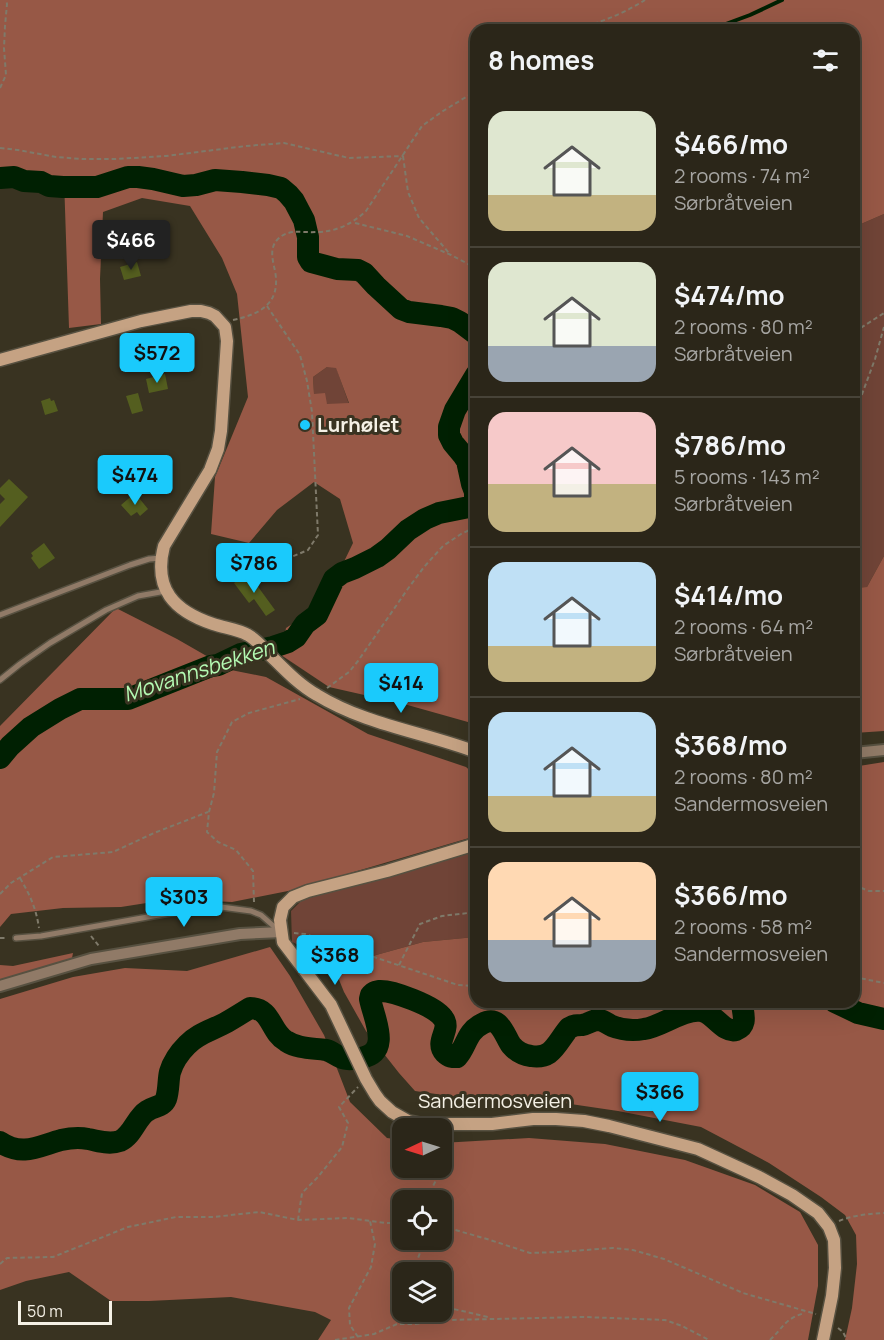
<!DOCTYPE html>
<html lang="en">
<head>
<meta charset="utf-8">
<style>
	:root { --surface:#2b2619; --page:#332e22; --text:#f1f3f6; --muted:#a6a5a2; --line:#474338; --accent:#1acafc }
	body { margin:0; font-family:Manrope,sans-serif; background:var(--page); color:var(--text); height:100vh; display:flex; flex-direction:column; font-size:22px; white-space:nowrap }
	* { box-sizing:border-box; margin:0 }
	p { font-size:20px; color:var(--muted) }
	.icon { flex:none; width:33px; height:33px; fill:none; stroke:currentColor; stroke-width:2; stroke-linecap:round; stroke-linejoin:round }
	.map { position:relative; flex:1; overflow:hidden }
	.sheet { position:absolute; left:470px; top:24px; width:390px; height:984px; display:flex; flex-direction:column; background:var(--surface); border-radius:18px; box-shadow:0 6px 24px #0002,0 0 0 2px var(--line) }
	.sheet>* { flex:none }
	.needle { width:39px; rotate:266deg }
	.buttons { position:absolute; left:392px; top:1118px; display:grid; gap:12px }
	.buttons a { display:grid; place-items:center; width:60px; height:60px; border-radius:12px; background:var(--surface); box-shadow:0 6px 24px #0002,0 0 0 2px var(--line); font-size:30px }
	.scale { position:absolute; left:18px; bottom:15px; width:94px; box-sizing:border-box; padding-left:6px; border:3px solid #f5f1e6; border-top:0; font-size:16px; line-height:21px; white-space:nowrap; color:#f5f1e6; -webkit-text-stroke:4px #393321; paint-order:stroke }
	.price { position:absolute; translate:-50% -51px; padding:0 14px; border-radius:6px; background:var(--accent); color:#111; font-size:20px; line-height:39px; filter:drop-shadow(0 2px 3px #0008) }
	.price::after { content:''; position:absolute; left:50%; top:36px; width:18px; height:14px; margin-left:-9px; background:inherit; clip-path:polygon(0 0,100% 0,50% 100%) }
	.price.on { background:#222; color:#fff }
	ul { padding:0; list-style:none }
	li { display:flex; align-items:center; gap:18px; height:150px; padding:0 18px }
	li+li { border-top:2px solid var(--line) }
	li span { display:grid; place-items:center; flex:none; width:168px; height:120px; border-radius:18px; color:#555 }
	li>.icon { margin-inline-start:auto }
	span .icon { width:72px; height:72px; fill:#fffc; stroke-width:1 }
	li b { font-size:26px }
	h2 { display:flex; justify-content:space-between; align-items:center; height:72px; padding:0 18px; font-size:26px }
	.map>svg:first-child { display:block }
	.green { fill:#704437 }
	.forest { fill:#975846; fill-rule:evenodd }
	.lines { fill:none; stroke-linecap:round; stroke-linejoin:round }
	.stream { stroke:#002002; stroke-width:4 }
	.river { stroke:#002002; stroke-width:22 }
	.building { fill:#545e1f }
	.lane-casing { stroke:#575141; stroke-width:8 }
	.street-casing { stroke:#575141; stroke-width:14 }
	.secondary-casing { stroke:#575141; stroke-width:15 }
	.path { stroke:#7f7a6a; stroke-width:2; stroke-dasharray:4.5 3; stroke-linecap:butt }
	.lane { stroke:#907a67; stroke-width:5 }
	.street { stroke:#907a67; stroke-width:10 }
	.secondary { stroke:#c5a283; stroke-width:12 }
	.poi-dot { fill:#1acafc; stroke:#393321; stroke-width:2 }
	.labels { text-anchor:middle; stroke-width:6; stroke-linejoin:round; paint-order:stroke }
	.poi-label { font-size:20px; font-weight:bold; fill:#f5f1e6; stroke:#393321; text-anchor:start }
	.street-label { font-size:20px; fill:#f5f1e6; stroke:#393321 }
	.water-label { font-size:21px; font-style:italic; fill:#b4fab3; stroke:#393321 }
</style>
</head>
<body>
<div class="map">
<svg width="884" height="1340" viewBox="0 0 884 1340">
	<rect width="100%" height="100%" fill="#393321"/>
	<path class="green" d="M884 214V556L867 587 854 588V224H861Z
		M327 367H336L349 404H327L314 394 313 377Z
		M475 850V937L423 942 369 957 331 960 292 942 291 911 302 900Z"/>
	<path class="forest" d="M0 0H884V214L861 224H854V30H476L475 724 404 704 329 687 281 655 286 628 324 603 353 543 340 499 314 482 277 510 249 543 211 534 215 477 248 397 237 294 222 258 190 206 142 198 103 212 100 279 101 324 69 328 64 179 0 184ZM327 367 336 368 349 403 327 404 325 393 314 394 313 377Z
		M884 556V731L854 733V588L867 587Z
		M116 608 177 639 231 670 266 677 368 734 466 767 475 775V830L469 838 293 890 232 902 172 899 121 907 63 908 11 914 0 927V726Z
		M884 762V1340H845L852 1308 857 1264 856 1235 845 1215 821 1197 769 1163 701 1127 618 1111 530 1098 457 1097 415 1091 399 1073 366 1031 344 992 331 960 369 957 423 942 475 937 476 1002H854V771L859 766Z
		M270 947 290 976 324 1035 350 1102 387 1138 402 1140V1167H441V1143L529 1138 605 1144 685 1160 755 1185 800 1212 818 1245V1286L808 1340H318L331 1320 315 1312 231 1297 149 1301H111L69 1272 26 1281 0 1290V999L73 977 125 968 187 971ZM402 1200H441V1239H402ZM402 1272H441V1311H402Z
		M73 953 71 963 0 984V965L13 966Z"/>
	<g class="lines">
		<path class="stream" d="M714 30 715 28 750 15 782 0
			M475 499H476"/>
		<path class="river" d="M0 178 14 177 24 181 41 182 49 186 63 187H97L128 177H138L153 179 183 186 196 185 215 180 242 182 268 185 281 188 288 194 294 201 304 220 308 237V257L311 262 337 269 358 270 364 273 376 286 401 309 409 312 441 316 452 318 460 322 476 334
			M0 758 10 746 31 727 60 709 80 699H128L211 666 218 665 241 654 273 647 288 642 296 637 305 624 317 615 334 579 342 573 355 568 377 557 388 549 408 530 425 519 439 513 469 507 474 504 475 499V492L472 484 467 461 463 455 453 443 449 435V427L455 410 476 375
			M835 1002 858 1013 884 1019
			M0 1142C22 1157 39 1146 61 1140 70 1138 79 1137 88 1139 99 1141 109 1145 120 1141 133 1135 136 1118 147 1111 154 1106 163 1107 166 1099 169 1090 168 1080 170 1072 173 1062 180 1052 187 1045 198 1033 213 1030 227 1022 234 1018 242 1013 250 1008 272 1008 270 1032 286 1041 298 1049 312 1048 326 1050 334 1052 339 1059 347 1059 352 1060 356 1058 361 1058 392 1052 374 1019 370 999L371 995C374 992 374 992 379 991 392 990 435 1006 443 1018 452 1030 434 1041 445 1053 449 1057 452 1057 457 1057 467 1046 466 1032 482 1024 500 1014 504 1035 511 1045 516 1051 523 1055 531 1056 537 1057 543 1057 549 1053 557 1047 562 1036 569 1028 574 1025 577 1025 582 1025 589 1024 593 1019 600 1020 604 1021 608 1024 612 1026 622 1030 633 1031 644 1029 661 1027 684 1008 701 1011 713 1012 724 1034 736 1030 749 1025 742 1012 742 1002"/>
	</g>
	<path class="building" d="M137 262 141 276 124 280 120 267Z
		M172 333 185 336 182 354 168 351V349H166L169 335H171Z
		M165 374 168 389 149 393 146 379Z
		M138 393 143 411 132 414 126 396Z
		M50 398 51 401 54 400 58 411 45 415 41 401Z
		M9 479 28 497 0 527V504L5 499 0 494V488Z
		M135 493 148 509 140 516 137 512 131 516 121 505Z
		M44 543 55 558 39 569 31 558 33 556 31 553Z
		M287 545 292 554 275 563 270 554Z
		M248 573 275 610 266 616 254 599 249 603 234 583Z"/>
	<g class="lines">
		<defs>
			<path id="lane" d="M0 615 130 565 149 559 161 558
				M0 680 20 664 50 643 106 610 138 596 166 591
				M16 938 41 936 170 913 221 907 251 911 261 915 278 930"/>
			<path id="street" d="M854 753 884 750
				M0 986 91 959 240 934 282 932"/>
			<path id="secondary" d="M0 360 141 321 191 311H201L209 313 215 316 225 327 227 341 221 431 218 449 210 470 164 546C153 589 174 611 213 624 225 628 238 629 248 635 259 641 266 652 275 660 288 673 301 686 317 695 366 725 423 732 476 752
				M476 844 387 871 308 891 293 897 283 907 280 920 283 942 331 1005 366 1079 375 1094 380 1101 392 1112 408 1121 422 1124H492L533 1119H556L584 1121 609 1126 698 1149 759 1177 792 1195 818 1213 829 1227 834 1240 835 1268 832 1296 823 1340"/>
		</defs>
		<use href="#lane" class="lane-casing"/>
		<use href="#street" class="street-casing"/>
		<use href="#secondary" class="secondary-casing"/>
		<path class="path" d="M572 30C597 24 623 14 645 0
			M0 88 6 75 4 48 5 26 7 4 6 0
			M0 148 18 150 56 157 82 159H116L166 156 246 146 284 143 349 158 403 156
			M403 156 408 192 419 218 449 253
			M355 223 407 236 451 255 476 268
			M267 306 300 355 307 381 312 412 318 535 308 550 291 557
			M233 320C261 314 281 303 275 271 273 261 269 249 277 240 288 228 302 233 316 232 336 232 352 224 366 211L422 126 443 111 476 91
			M854 331 859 329 884 313
			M854 416 875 359 884 327
			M327 688 349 672 358 661 407 590 424 567 443 546 461 534 476 527
			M20 878C30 895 36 908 39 928
			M854 885 869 891H884
			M0 894 11 883 53 857 113 852 154 833 208 812
			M254 902 253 871 236 850 218 842 207 832 209 812 214 793 217 752 232 722 249 713 300 699
			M294 933 305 934 458 985 476 986
			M91 936 99 946
			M0 938H7
			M399 965 420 924 442 916 468 913 476 910
			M854 977 884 983
			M431 1200V1190L445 1163V1137
			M298 1220 302 1193 318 1177 342 1147 348 1123 339 1107 358 1087
			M839 1221C853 1215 869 1214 884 1213
			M441 1226 487 1239 530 1253 558 1252 613 1248 633 1250 664 1259 743 1293 816 1314
			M0 1264 7 1258 53 1257 128 1227 176 1217H213L259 1212 298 1220 348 1218 386 1223H402
			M420 1272 417 1261 425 1239
			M441 1303 445 1307 488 1317
			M838 1328 843 1332 847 1340
			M358 1337 350 1325 349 1308 371 1267 375 1244 370 1221
			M335 1340 374 1334 397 1324H415L447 1320 584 1317 665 1320 682 1326 709 1340
			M770 1340C783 1328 785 1318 805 1313"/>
		<use href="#lane" class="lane"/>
		<use href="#street" class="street"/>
		<use href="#secondary" class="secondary"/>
	</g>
	<circle class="poi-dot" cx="305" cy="425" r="6"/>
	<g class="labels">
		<g class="poi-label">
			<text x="317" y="432">Lurhølet</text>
		</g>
		<g class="street-label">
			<text x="495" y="1108">Sandermosveien</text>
		</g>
		<g class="water-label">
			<text transform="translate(199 671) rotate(-18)" y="7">Movannsbekken</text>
		</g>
	</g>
</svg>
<div class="buttons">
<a><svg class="needle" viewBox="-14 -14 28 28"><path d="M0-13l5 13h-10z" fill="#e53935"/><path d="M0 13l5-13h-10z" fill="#a6a5a2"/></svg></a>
<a><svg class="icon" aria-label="locate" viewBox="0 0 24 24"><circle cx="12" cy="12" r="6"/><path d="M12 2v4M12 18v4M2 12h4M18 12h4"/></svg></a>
<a><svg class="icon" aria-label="layers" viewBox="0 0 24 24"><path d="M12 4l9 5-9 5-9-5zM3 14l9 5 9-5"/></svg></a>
</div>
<div class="scale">50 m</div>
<b class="price on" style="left:131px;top:271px">$466</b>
<b class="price" style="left:157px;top:384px">$572</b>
<b class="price" style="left:135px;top:506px">$474</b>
<b class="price" style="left:254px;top:594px">$786</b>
<b class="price" style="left:401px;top:714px">$414</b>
<b class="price" style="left:184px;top:928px">$303</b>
<b class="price" style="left:335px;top:986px">$368</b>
<b class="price" style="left:660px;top:1123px">$366</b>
<section class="sheet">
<h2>8 homes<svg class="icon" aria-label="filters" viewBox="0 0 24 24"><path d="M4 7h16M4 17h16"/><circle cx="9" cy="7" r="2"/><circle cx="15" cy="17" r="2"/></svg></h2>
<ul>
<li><span style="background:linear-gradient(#dfe7d0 70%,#c2b280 0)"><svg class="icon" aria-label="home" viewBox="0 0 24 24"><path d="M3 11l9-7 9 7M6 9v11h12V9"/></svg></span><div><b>$466/mo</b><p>2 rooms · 74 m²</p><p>Sørbråtveien</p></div></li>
<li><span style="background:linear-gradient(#dfe7d0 70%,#9aa5b1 0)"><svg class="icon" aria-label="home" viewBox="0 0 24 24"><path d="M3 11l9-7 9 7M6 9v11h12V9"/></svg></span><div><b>$474/mo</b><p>2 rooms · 80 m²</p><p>Sørbråtveien</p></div></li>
<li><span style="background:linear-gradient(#f6c9c9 60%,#c2b280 0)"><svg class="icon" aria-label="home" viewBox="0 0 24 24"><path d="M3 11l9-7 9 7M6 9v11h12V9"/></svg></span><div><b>$786/mo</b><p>5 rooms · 143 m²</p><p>Sørbråtveien</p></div></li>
<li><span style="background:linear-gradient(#bfe0f5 70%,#c2b280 0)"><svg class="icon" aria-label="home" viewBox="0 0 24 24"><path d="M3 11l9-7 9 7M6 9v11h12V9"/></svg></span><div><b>$414/mo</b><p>2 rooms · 64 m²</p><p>Sørbråtveien</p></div></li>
<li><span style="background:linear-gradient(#bfe0f5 70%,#c2b280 0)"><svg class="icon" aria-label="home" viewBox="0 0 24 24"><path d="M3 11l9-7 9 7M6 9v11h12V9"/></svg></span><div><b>$368/mo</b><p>2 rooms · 80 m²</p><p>Sandermosveien</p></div></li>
<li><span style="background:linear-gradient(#ffd9b3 65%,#9aa5b1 0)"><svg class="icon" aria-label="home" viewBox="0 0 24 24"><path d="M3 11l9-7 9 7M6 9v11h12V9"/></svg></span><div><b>$366/mo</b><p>2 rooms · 58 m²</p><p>Sandermosveien</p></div></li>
</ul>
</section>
</div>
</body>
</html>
